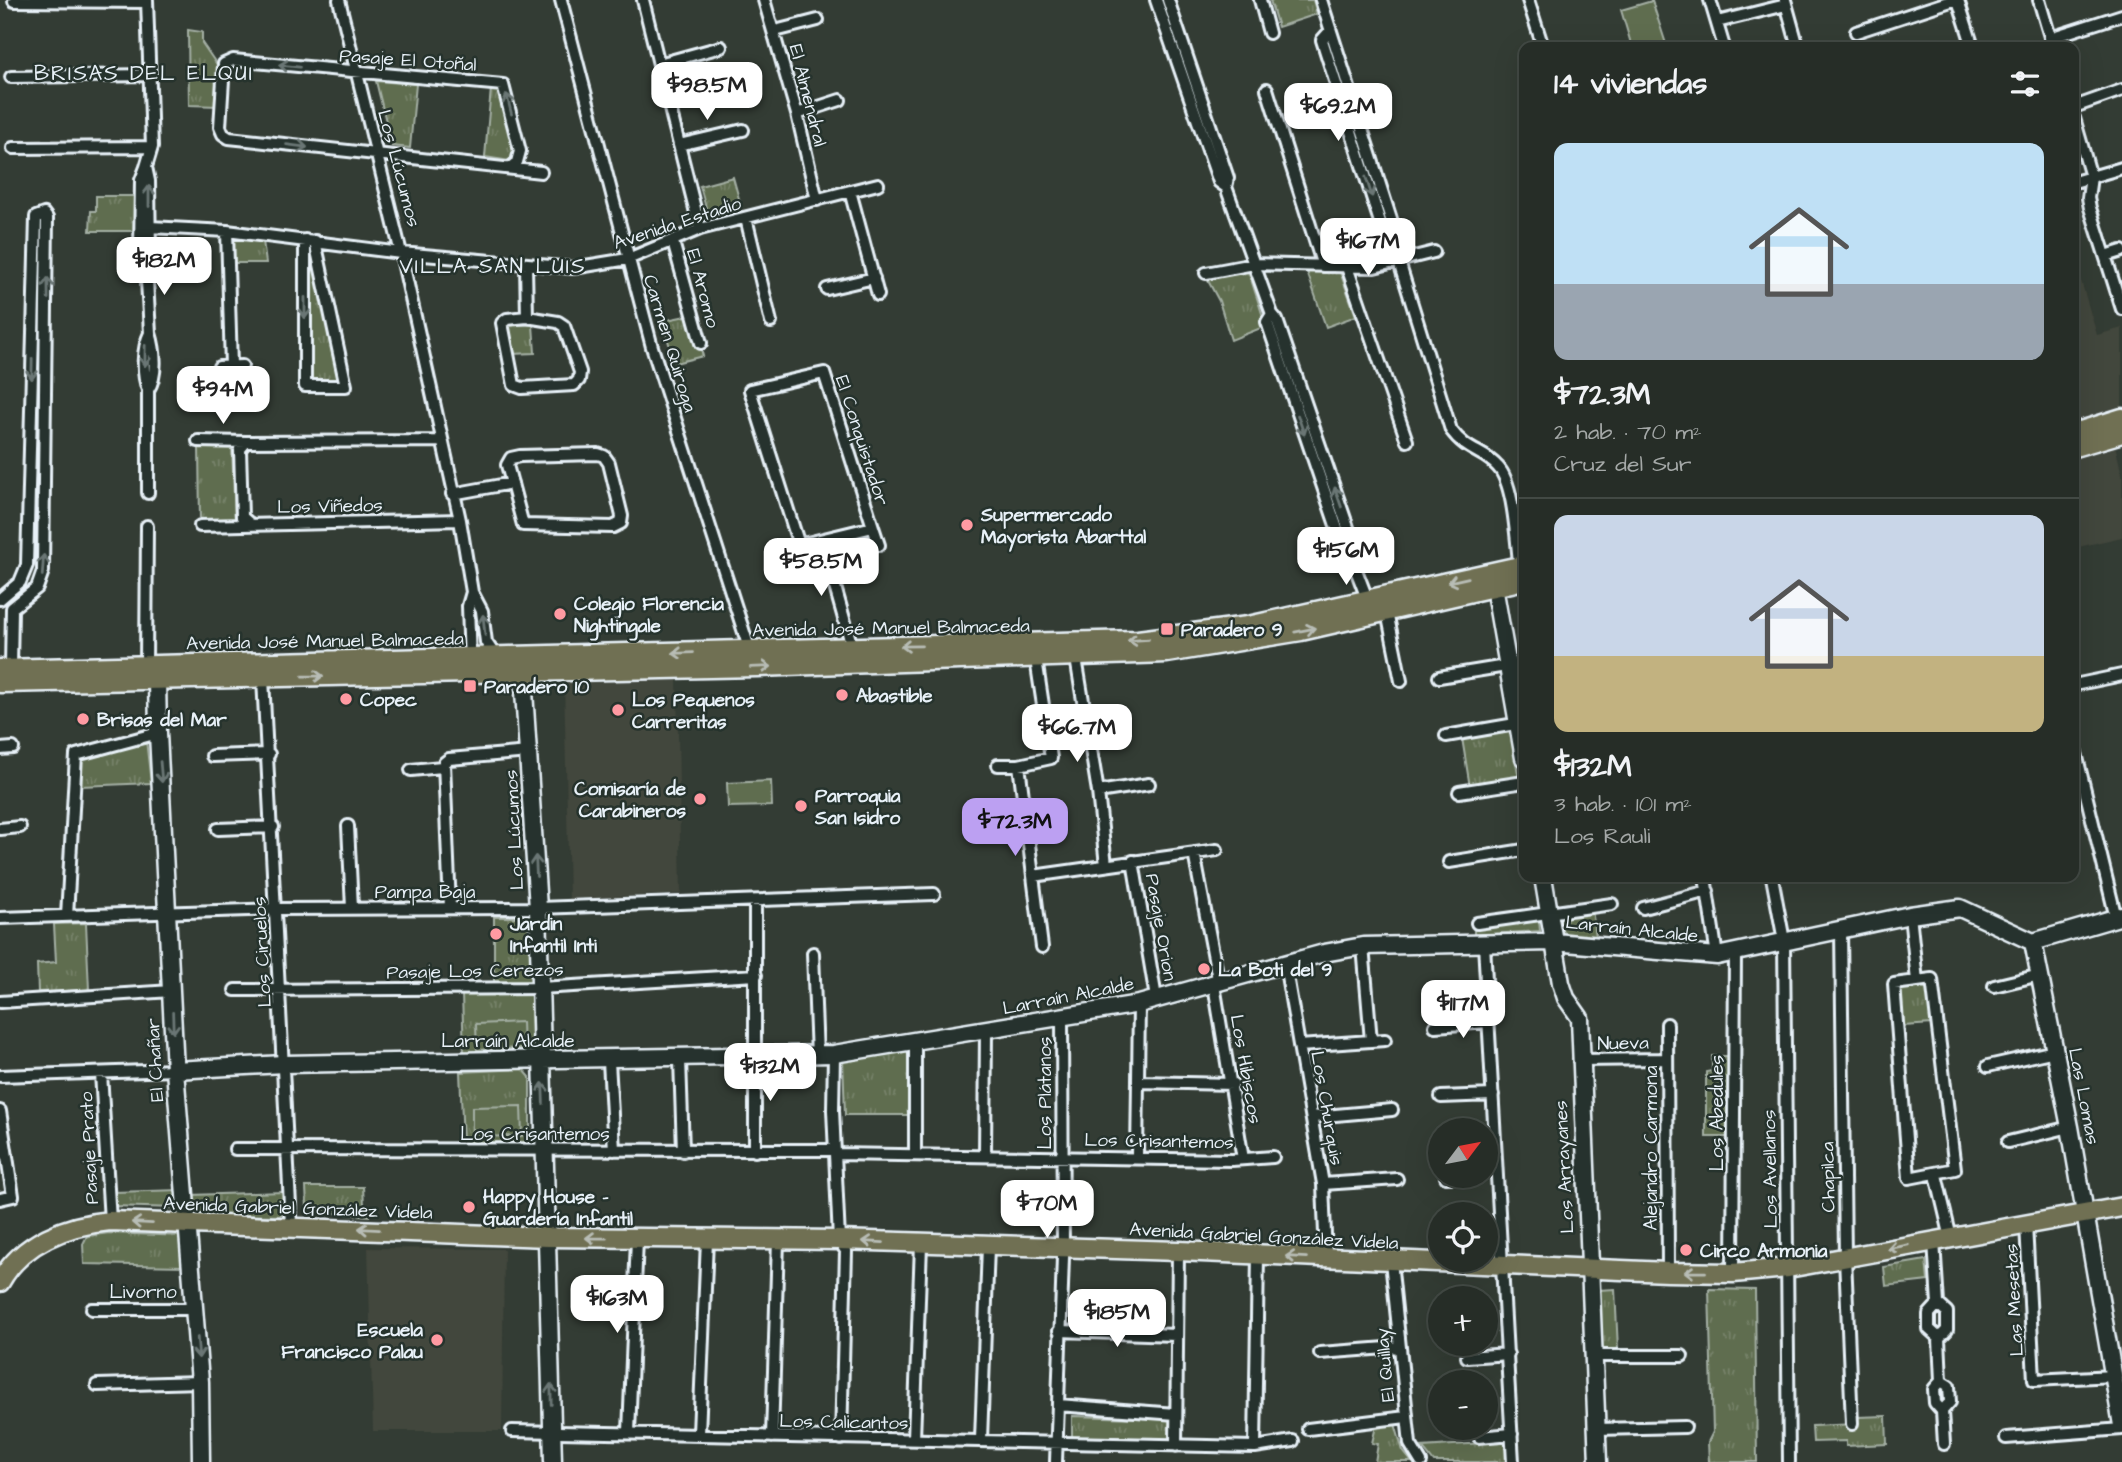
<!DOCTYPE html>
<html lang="es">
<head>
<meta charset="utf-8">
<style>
	:root { --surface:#262d27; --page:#323933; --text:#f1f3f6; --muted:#a4a8a7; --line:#424944; --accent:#bca0f2 }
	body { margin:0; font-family:"Architects Daughter",sans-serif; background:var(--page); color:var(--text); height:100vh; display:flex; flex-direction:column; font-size:26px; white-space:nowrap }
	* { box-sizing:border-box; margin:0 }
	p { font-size:23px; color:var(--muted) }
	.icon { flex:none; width:38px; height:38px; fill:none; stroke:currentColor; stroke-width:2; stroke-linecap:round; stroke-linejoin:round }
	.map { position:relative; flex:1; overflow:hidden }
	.side { position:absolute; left:1519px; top:42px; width:560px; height:840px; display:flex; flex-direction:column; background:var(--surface); border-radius:14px; box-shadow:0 7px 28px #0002,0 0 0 2px var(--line) }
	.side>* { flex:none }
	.needle { width:46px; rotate:58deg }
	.buttons { position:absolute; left:1428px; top:1118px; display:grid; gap:14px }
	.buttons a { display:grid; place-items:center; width:70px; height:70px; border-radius:50%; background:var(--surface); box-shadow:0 7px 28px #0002,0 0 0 2px var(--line); font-size:35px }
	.price { position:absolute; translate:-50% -60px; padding:0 16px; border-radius:14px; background:#fff; color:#222; font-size:23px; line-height:46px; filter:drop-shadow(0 2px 4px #0008) }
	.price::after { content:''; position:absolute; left:50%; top:42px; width:21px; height:16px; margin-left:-10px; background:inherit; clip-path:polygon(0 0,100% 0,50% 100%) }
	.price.current { background:var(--accent); color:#111 }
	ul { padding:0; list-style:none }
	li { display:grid; align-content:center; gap:14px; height:371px; padding:0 35px }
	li+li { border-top:2px solid var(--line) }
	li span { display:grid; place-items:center; height:217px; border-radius:14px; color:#555 }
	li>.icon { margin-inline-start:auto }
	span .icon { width:126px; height:126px; fill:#fffc; stroke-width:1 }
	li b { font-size:30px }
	h2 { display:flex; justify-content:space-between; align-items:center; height:84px; padding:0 35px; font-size:30px }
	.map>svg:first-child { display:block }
	.built { fill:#42463c }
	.grass { fill:url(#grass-tufts); stroke:#a4afa4; stroke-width:2 }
	.garden { fill:#5f6d4f; stroke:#a4afa4; stroke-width:2 }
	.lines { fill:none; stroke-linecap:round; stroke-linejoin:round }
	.street-casing { stroke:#e8f1f8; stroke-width:16 }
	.secondary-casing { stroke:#e8f1f8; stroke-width:21 }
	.primary-casing { stroke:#e8f1f8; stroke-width:23 }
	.street { stroke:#26332d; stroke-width:10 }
	.secondary { stroke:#26332d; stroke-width:16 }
	.primary { stroke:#706f52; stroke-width:18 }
	.oneway { stroke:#6a7674 }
	.oneway2 { stroke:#b8bdb6 }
	.poi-dot { fill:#ff9aa2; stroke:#26332d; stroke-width:2.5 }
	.labels { text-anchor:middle; stroke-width:5; stroke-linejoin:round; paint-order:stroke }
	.street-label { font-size:19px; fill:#e8f1f8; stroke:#26332d }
	.poi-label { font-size:19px; font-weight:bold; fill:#e8f1f8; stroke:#26332d; text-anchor:start }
	.neighbourhood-label { font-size:21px; letter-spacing:2px; fill:#e8f1f8; stroke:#26332d }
</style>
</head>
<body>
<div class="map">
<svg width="2122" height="1462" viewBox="0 0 2122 1462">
	<defs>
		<pattern id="grass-tufts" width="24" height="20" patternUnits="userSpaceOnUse" patternTransform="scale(1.75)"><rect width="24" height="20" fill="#5f6d4f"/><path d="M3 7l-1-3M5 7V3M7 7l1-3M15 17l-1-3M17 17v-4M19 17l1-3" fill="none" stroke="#768269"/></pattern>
	</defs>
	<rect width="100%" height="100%" fill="#333c34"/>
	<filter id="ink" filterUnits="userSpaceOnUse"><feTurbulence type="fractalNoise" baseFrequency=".0143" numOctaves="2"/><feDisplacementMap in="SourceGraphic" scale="14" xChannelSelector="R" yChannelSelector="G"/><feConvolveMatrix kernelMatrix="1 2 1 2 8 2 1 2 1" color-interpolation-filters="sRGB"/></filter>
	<g filter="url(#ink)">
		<path class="built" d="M2074 257 2097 335 2122 328V443L2115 445 2122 475V537L2074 548Z
			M677 678 681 894 569 899 564 681Z
			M368 1248 504 1249 502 1431H373Z"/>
		<path class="grass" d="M1270 0H1313L1317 14 1278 27Z
			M188 30 202 32V43L220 69 218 106 189 105Z
			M376 81 416 84 410 148 392 146Z
			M491 88 500 89 516 152 510 161 485 157Z
			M733 177 741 206 708 215 700 186Z
			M96 196H134L135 231H90L91 211H96Z
			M231 237 263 241 266 263H233Z
			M308 252H312L339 379 309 381Z
			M1306 269 1340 272 1356 316 1326 327Z
			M1248 270 1266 326 1231 340 1219 301 1206 277Z
			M691 315 703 356 675 363 662 321Z
			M507 325H533L535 353 511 354Z
			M199 445 232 446 235 522 200 523Z
			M1510 729 1519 779 1470 787 1462 738Z
			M146 740 151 783 81 786V757Z
			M1592 910 1596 936 1563 933 1559 917Z
			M494 917H526L530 922 532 1047 527 1052 464 1054 462 994 494 992Z
			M1539 920 1540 931 1474 935V930Z
			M86 923 89 990 38 992 37 964 56 962 54 924Z
			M1928 985 1932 1024 1904 1026 1900 988Z
			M910 1048V1115H845L843 1058Z
			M1712 1056H1729V1137H1706V1072L1712 1071Z
			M523 1069 530 1077V1142H463L460 1072Z
			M306 1187H363L364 1205 368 1206 369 1216 312 1211 307 1207Z
			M181 1190 180 1207 176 1208 113 1206 114 1192Z
			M283 1192 284 1211 280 1216 197 1215 191 1210V1195Z
			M109 1233 184 1236V1266L84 1264 83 1244 87 1236Z
			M1926 1260 1928 1281 1886 1286 1884 1267Z
			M1615 1289 1618 1349 1601 1350 1598 1290Z
			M1709 1289 1755 1290 1757 1462H1709L1708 1442 1713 1432Z
			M1072 1416 1170 1419V1441L1072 1440Z
			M1886 1416 1887 1444 1846 1446V1441L1813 1442 1812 1426 1857 1424V1417Z
			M1395 1424 1403 1451 1412 1462H1375L1378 1444 1372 1443 1376 1426Z
			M1505 1438 1507 1462H1434L1422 1447 1485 1443 1486 1440Z"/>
		<path class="garden" d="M1652 1 1667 47H1632L1621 10Z
			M771 781 772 806 728 807 727 783Z
			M522 1022 523 1048 477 1050 476 1024Z
			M521 1106 522 1136 472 1137V1107Z"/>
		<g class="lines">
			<defs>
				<path id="street" d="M339 0 401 253 460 520 472 592 482 611 486 642 496 657
					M561 0 652 347 750 651
					M643 0 700 229
					M764 0 797 114 817 200
					M1156 0 1219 182 1226 187
					M1168 0 1228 178 1226 187 1272 314 1277 320 1355 548 1353 562
					M1260 0 1269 33
					M1321 0 1404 260
					M1528 0 1543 47
					M1710 0 1724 47
					M1785 0 1798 47
					M1958 0 1973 47
					M2039 0 2053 47
					M14 1 147 2
					M1717 22 1786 5
					M775 31 818 20
					M1330 31 1322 40 1393 263
					M1856 32 1954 0
					M2050 38 2122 15
					M659 64 721 47
					M11 77 150 75
					M1267 89 1323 266
					M2074 107 2122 90
					M797 114 840 100
					M2074 118 2091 177 2088 198 2090 208 2122 309
					M679 145 743 130
					M13 148 152 147
					M146 167 152 147 147 0
					M510 168 517 162 520 151 503 85 233 60 224 64 220 127 223 134 229 138 541 172
					M2074 182 2122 168
					M850 191 878 295
					M746 218 771 322
					M150 227 227 231 401 253 573 268 628 259 700 229 878 184
					M227 231 231 366
					M305 240V386H346L315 241
					M673 242 701 343
					M2106 256 2122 251
					M1399 262 1451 430C1468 453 1483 450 1498 467 1515 485 1516 544 1520 569
					M146 263 150 254 149 181 146 167 141 180 140 252 146 263 150 333
					M526 265 527 317 507 319 502 323 514 385 522 388 574 385 579 380 580 372 564 326 558 322 527 317
					M1347 267 1407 441
					M1206 273 1254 264 1374 267 1434 252
					M827 289 874 278
					M1272 314 1267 322 1344 549 1353 562 1368 601
					M219 367 242 366
					M198 441 246 442
					M598 454 604 456 609 463 622 516 621 523 613 527 523 525 507 465 511 458 520 456Z
					M148 493V390C142 373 142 349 150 333 155 349 158 375 148 390
					M452 494 512 483
					M250 524 242 517 240 449 246 442 441 441
					M200 526 460 520
					M873 527 799 545 750 390 824 373 873 527 879 545
					M822 541 852 647
					M0 599 20 582 27 565 36 217 44 214 47 218 43 571 37 588 12 608 11 668
					M1387 612 1401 681
					M1076 658 1098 792 1106 865
					M470 662 468 606 472 592
					M146 666 147 526
					M1439 677 1524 663
					M263 678 291 1225
					M2074 685 2122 675
					M1446 736 1521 723
					M2074 745 2116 918
					M0 749 13 748
					M212 756 269 754
					M998 765H1019L1051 758 1036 659
					M1019 765 1042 947
					M411 770 442 767
					M1098 792 1149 784
					M1459 792 1524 782
					M348 826 352 908
					M0 829 20 827
					M218 829 273 827
					M1194 853 1219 984
					M1133 861 1156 998
					M1449 862 1524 850
					M1033 876 1217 850
					M1705 877 1717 956
					M1772 877 1784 941 1789 1462
					M755 902V1151
					M450 908 444 763 449 759 529 752
					M1643 908 1708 891
					M1910 915 1917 981 1932 979 1955 1169 1909 1178 1894 984 1917 981
					M67 916 76 755 158 733
					M0 918 276 909 538 908 934 894
					M1477 923 1612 904
					M1841 929 1845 1257 1852 1424
					M1484 944 1513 1462
					M1363 946 1371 1041
					M813 953 817 1056
					M1285 964 1323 1184 1326 1259
					M1214 985 1243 1159
					M1994 986 2040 975
					M235 990 540 988 756 975
					M0 1002 172 991
					M1667 1024 1668 1272
					M1435 1026 1488 1022
					M915 1041V1153
					M1299 1046 1385 1040
					M834 1054 833 1110 839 1240 846 1251 841 1439
					M680 1059 683 1151
					M1579 1060 1666 1059
					M609 1061 614 1150
					M1988 1066 2055 1051
					M101 1073 110 1221
					M0 1076 175 1070
					M1139 1082 1233 1084
					M1441 1097 1493 1095
					M0 1111 13 1196 0 1199
					M1313 1117 1392 1110
					M2008 1142 2070 1127
					M235 1149 835 1150
					M835 1154 1232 1160 1273 1157
					M985 1155 986 1031
					M1137 1156 1139 1004
					M1936 1175 1951 1238
					M1446 1177 1471 1176
					M1323 1184 1397 1179
					M2026 1224 2034 1380 2114 1376
					M1934 1241 1938 1304 1929 1314V1329L1939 1338 1941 1381 1934 1389 1935 1403 1942 1411 1944 1444
					M1391 1261 1410 1444 1421 1462
					M1733 1273 1735 953
					M1938 1304 1947 1312V1330L1939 1338
					M92 1309H195
					M1059 1331 1176 1335
					M1320 1353 1400 1347
					M1594 1356H1682
					M1467 1357 1508 1354
					M1941 1381 1949 1386 1950 1402 1942 1411
					M97 1385 200 1382
					M1058 1405 1176 1414
					M1308 1429 1406 1417
					M1597 1429 1685 1427
					M512 1431 1255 1447 1293 1441
					M629 1432 637 1239
					M699 1434 707 1240
					M772 1437 778 1240
					M1479 1437 1512 1434
					M2006 1438 2122 1429
					M914 1439 921 1244
					M981 1440 988 1246
					M1176 1446 1178 1251
					M1255 1447 1258 1255
					M1056 1462 1063 1257 1062 1019"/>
				<path id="secondary" d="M1492 575 1524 758
					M522 660 538 908 553 1462
					M163 670 157 679 158 733 175 1070 200 1382 201 1462
					M1543 877 1561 983 1566 998 1580 1018 1598 1462
					M2033 942 2070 1127 2122 1425
					M175 1070 284 1064 834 1054 1139 1004 1324 953 1363 946 1554 942 1717 956 1910 915 1960 908 2033 942 2122 916"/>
				<path id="primary" d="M2074 433 2122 418
					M2074 447 2122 433
					M0 669 1138 640 1248 626 1524 565
					M0 683 757 667 1167 653 1301 631 1524 580
					M0 1282C22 1242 67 1225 110 1221L548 1237 839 1240 1178 1251 1668 1272 1733 1273 1788 1268 2122 1207"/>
			</defs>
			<use href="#street" class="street-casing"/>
			<use href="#secondary" class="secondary-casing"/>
			<use href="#primary" class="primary-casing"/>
			<use href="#street" class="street"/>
			<use href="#secondary" class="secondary"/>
			<use href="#primary" class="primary"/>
		</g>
		<defs><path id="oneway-shaft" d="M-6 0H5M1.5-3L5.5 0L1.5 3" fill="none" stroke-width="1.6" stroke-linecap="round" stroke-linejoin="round" transform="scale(1.75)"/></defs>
		<g class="oneway">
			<use href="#oneway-shaft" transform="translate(289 66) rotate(-174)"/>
			<use href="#oneway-shaft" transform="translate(509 104) rotate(-104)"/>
			<use href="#oneway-shaft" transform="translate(297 146) rotate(7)"/>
			<use href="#oneway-shaft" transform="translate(1369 187) rotate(72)"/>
			<use href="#oneway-shaft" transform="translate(149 196) rotate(-90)"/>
			<use href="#oneway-shaft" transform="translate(48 288) rotate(-91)"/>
			<use href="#oneway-shaft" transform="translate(305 308) rotate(90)"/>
			<use href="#oneway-shaft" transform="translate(145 356) rotate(91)"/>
			<use href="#oneway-shaft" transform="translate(32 369) rotate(91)"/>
			<use href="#oneway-shaft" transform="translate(1301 425) rotate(71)"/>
			<use href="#oneway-shaft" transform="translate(1338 497) rotate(-109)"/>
			<use href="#oneway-shaft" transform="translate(43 565) rotate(-86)"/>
			<use href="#oneway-shaft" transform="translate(484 625) rotate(-96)"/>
			<use href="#oneway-shaft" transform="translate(161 772) rotate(85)"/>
			<use href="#oneway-shaft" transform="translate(536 866) rotate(-93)"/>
			<use href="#oneway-shaft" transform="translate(173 1023) rotate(88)"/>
			<use href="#oneway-shaft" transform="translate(543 1093) rotate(-92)"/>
			<use href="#oneway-shaft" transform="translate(198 1348) rotate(86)"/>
			<use href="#oneway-shaft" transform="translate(551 1394) rotate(-91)"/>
		</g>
		<g class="oneway2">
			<use href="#oneway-shaft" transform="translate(1458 580) rotate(167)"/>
			<use href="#oneway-shaft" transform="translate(1305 630) rotate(-11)"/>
			<use href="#oneway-shaft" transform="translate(1138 640) rotate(176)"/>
			<use href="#oneway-shaft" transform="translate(911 646) rotate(179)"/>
			<use href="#oneway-shaft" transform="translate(683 653) rotate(178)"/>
			<use href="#oneway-shaft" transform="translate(761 667) rotate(-2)"/>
			<use href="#oneway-shaft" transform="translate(313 676) rotate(-1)"/>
			<use href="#oneway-shaft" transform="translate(142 1223) rotate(-177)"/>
			<use href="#oneway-shaft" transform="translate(369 1229) rotate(-177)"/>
			<use href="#oneway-shaft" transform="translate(596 1238) rotate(-179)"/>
			<use href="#oneway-shaft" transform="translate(873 1242) rotate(-177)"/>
			<use href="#oneway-shaft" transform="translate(1898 1247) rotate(169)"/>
			<use href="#oneway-shaft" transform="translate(1296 1257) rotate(-177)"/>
			<use href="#oneway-shaft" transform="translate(1695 1272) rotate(-179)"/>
		</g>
	</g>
	<g class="poi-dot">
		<circle cx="967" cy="525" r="7"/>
		<circle cx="560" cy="614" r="7"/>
		<rect x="1160" y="622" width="14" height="14" rx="3.5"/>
		<rect x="463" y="679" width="14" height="14" rx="3.5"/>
		<circle cx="842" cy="695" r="7"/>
		<circle cx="346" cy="699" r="7"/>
		<circle cx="618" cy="710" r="7"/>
		<circle cx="83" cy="719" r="7"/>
		<circle cx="700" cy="799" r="7"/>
		<circle cx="801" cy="806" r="7"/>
		<circle cx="496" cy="934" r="7"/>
		<circle cx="1204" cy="969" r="7"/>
		<circle cx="469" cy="1207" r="7"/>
		<circle cx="1686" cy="1250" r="7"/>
		<circle cx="437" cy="1340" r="7"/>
	</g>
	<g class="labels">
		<g class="street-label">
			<text transform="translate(408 59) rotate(4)" y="7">Pasaje El Otoñal</text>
			<text transform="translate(809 95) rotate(76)" y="7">El Almendral</text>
			<text transform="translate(400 168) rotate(75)" y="7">Los Lúcumos</text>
			<text transform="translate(677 222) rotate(-18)" y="7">Avenida Estadio</text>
			<text transform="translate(704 288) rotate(75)" y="7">El Aromo</text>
			<text transform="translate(671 343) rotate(73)" y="7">Carmen Quiroga</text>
			<text transform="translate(863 440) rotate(72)" y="7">El Conquistador</text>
			<text transform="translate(330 505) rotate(-1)" y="7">Los Viñedos</text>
			<text transform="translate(891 627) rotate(-1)" y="7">Avenida José Manuel Balmaceda</text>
			<text transform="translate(325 640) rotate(-1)" y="7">Avenida José Manuel Balmaceda</text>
			<text transform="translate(513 830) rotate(-93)" y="7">Los Lúcumos</text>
			<text x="425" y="898">Pampa Baja</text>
			<text transform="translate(1162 927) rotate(80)" y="7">Pasaje Orion</text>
			<text transform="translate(1632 928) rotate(6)" y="7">Larraín Alcalde</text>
			<text transform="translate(261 952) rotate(-93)" y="7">Los Ciruelos</text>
			<text transform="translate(475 970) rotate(-1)" y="7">Pasaje Los Cerezos</text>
			<text transform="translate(1068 995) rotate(-11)" y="7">Larraín Alcalde</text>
			<text x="508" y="1047">Larraín Alcalde</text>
			<text transform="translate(1623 1042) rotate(-1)" y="7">Nueva</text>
			<text transform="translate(154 1060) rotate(-93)" y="7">El Chañar</text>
			<text transform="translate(1247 1069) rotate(80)" y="7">Los Hibiscos</text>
			<text transform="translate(1044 1093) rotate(-90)" y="7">Los Plátanos</text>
			<text transform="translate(2085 1096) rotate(79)" y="7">Las Lomas</text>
			<text transform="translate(1328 1108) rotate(80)" y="7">Los Churquis</text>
			<text transform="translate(1716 1113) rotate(-90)" y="7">Los Abedules</text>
			<text x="535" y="1140">Los Crisantemos</text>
			<text transform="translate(1159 1140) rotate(1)" y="7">Los Crisantemos</text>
			<text transform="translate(88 1148) rotate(-93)" y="7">Pasaje Prato</text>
			<text transform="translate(1650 1148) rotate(-90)" y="7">Alejandro Carmona</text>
			<text transform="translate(1563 1167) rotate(-93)" y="7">Los Arrayanes</text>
			<text transform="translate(1769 1169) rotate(-91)" y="7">Los Avellanos</text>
			<text transform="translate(1827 1177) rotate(-91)" y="7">Chapilca</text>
			<text transform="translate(298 1207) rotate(2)" y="7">Avenida Gabriel González Videla</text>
			<text transform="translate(1264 1235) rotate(3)" y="7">Avenida Gabriel González Videla</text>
			<text x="143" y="1298">Livorno</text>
			<text transform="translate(2013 1300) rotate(-93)" y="7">Las Mesetas</text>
			<text transform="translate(1384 1365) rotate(-95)" y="7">El Quillay</text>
			<text transform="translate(844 1421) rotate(1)" y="7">Los Calicantos</text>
		</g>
		<g class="poi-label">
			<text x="981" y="521">Supermercado<tspan x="981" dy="22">Mayorista Abarttal</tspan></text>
			<text x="574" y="610">Colegio Florencia<tspan x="574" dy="22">Nightingale</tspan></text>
			<text x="1181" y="636">Paradero 9</text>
			<text x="484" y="693">Paradero 10</text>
			<text x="856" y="702">Abastible</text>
			<text x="360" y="706">Copec</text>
			<text x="632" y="706">Los Pequenos<tspan x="632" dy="22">Carreritas</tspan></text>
			<text x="97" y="726">Brisas del Mar</text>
			<text x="686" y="795" text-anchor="end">Comisaría de<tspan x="686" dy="22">Carabineros</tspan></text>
			<text x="815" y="802">Parroquia<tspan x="815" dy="22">San Isidro</tspan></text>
			<text x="510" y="930">Jardin<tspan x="510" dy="22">Infantil Inti</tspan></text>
			<text x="1218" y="976">La Boti del 9</text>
			<text x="483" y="1203">Happy House -<tspan x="483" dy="22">Guardería Infantil</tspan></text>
			<text x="1700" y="1257">Circo Armonia</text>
			<text x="423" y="1336" text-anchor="end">Escuela<tspan x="423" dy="22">Francisco Palau</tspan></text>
		</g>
		<g class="neighbourhood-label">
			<text x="144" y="80">BRISAS DEL ELQUI</text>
			<text x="493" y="273">VILLA SAN LUIS</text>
		</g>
	</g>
</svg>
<div class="buttons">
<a><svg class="needle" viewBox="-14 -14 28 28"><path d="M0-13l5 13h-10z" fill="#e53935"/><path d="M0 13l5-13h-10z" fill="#a4a8a7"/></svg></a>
<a><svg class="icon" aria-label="locate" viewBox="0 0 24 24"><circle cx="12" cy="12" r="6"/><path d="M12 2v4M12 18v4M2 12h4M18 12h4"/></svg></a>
<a>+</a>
<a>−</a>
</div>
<b class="price" style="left:707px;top:122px">$98.5M</b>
<b class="price" style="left:1338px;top:143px">$69.2M</b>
<b class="price" style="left:1368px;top:278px">$167M</b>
<b class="price" style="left:164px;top:297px">$182M</b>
<b class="price" style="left:223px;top:426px">$94M</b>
<b class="price" style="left:1346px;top:587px">$156M</b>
<b class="price" style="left:821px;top:598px">$58.5M</b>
<b class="price" style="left:1077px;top:764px">$66.7M</b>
<b class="price current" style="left:1015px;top:858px">$72.3M</b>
<b class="price" style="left:1463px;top:1040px">$117M</b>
<b class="price" style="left:770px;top:1103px">$132M</b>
<b class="price" style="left:1047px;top:1240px">$70M</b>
<b class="price" style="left:617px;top:1335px">$163M</b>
<b class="price" style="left:1117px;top:1349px">$185M</b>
<section class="side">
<h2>14 viviendas<svg class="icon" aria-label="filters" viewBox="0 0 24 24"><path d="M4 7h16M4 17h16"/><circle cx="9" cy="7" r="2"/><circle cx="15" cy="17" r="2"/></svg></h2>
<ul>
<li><span style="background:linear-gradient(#bfe0f5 65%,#9aa5b1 0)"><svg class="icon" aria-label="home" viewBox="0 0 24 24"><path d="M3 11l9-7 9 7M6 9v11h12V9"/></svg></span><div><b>$72.3M</b><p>2 hab. · 70 m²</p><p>Cruz del Sur</p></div></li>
<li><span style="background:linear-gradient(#c9d6e8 65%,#c2b280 0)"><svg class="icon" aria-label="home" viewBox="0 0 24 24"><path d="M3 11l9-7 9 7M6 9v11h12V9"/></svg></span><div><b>$132M</b><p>3 hab. · 101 m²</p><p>Los Rauli</p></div></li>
</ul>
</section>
</div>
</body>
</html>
